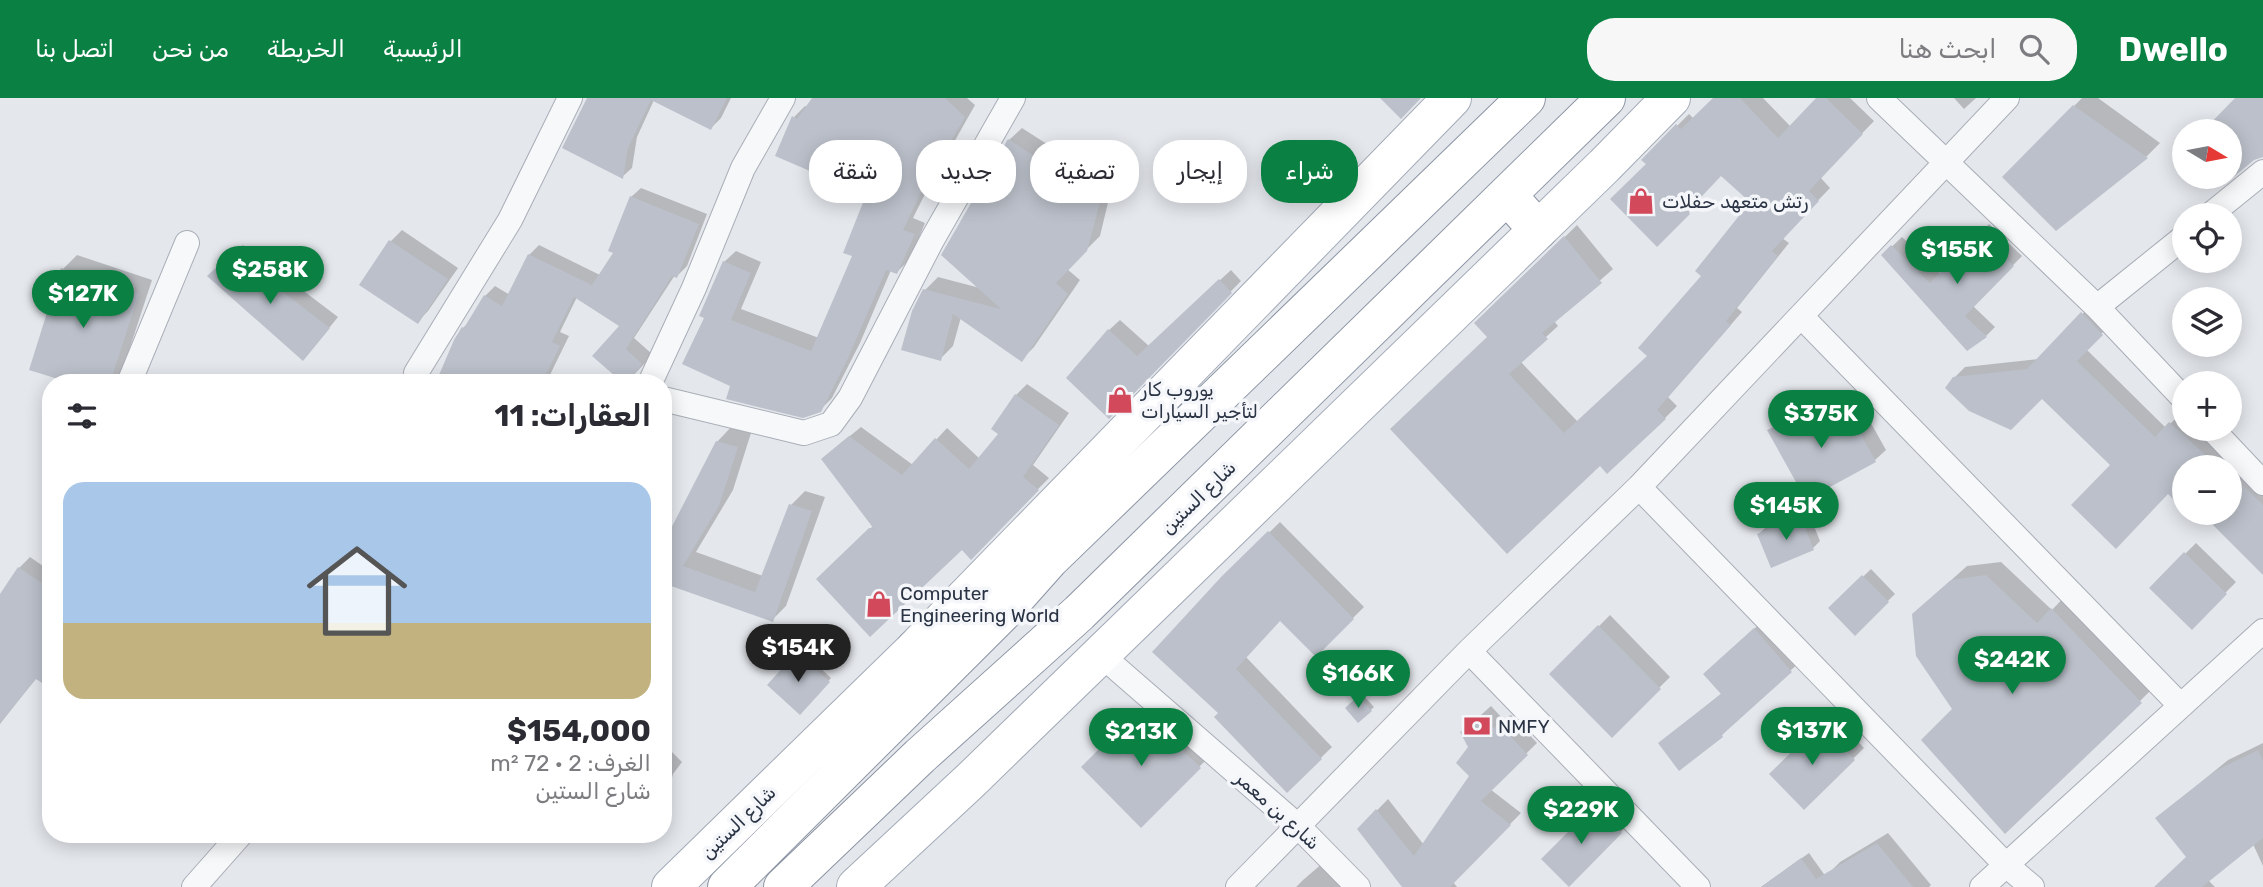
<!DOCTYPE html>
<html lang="ar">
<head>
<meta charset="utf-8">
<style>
	:root { --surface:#fff; --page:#f7f7f7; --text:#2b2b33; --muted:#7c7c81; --line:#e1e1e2; --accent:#0b8043 }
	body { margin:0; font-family:Rubik,"Noto Sans Arabic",sans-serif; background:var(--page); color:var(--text); direction:rtl; height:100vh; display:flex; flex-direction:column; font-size:26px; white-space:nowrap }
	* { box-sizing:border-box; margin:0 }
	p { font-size:23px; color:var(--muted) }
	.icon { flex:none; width:38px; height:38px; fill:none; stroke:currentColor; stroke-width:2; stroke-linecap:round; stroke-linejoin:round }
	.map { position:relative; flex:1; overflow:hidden; direction:ltr }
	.panel { position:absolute; left:42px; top:276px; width:630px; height:469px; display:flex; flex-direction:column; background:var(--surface); border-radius:28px; box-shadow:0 4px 18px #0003; direction:rtl }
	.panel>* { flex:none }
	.top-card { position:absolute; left:693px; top:42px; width:665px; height:63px; direction:rtl; display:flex; gap:14px }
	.needle { width:46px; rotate:100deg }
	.controls { position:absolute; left:2172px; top:21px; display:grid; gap:14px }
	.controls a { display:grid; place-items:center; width:70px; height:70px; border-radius:50%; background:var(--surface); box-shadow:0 4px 18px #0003; font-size:35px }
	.price { position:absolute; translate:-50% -60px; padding:0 16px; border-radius:24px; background:var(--accent); color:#fff; font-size:23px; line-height:46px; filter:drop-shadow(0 2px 4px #0008) }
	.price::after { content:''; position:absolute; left:50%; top:42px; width:21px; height:16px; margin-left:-10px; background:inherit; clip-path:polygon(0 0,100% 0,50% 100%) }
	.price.current { background:#222; color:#fff }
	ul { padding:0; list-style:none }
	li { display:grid; align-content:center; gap:14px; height:371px; padding:0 21px }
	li+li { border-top:2px solid var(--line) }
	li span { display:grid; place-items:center; height:217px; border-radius:21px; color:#555 }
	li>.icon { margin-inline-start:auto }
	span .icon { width:126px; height:126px; fill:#fffc; stroke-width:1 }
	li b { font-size:30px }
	h2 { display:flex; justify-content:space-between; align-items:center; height:84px; padding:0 21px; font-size:30px }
	.pill { padding:0 24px; border-radius:28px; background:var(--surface); box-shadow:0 4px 18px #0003; font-size:24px; line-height:63px }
	.pill.current { background:var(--accent); color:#fff }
	header { display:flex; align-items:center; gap:42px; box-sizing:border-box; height:98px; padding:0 35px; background:var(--accent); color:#fff }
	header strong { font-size:33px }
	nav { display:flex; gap:38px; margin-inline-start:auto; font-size:24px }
	.search { width:490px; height:63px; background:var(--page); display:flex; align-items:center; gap:18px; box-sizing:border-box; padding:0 24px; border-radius:28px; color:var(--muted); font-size:26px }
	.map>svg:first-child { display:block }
	.shadow { fill:#0003 }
	.building { fill:#bbc0ca }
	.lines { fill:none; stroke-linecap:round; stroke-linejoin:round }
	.minor-casing { stroke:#a9aeb7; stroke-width:26 }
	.primary-casing { stroke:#a3abb8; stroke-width:40 }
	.trunk-casing { stroke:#8b94a3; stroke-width:40 }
	.minor { stroke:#f7f8fa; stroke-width:24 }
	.primary { stroke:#fff; stroke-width:38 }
	.trunk { stroke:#fff; stroke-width:38 }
	.labels { text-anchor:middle; stroke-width:7; stroke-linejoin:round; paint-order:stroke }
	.poi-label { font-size:19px; fill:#2b3445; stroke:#f4f6f9; text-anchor:start }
	.street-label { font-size:19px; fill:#2b3445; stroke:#f4f6f9 }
</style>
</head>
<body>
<header>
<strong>Dwello</strong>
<div class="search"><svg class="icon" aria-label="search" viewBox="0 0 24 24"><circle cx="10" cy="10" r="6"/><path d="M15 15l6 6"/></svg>ابحث هنا</div>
<nav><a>الرئيسية</a><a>الخريطة</a><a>من نحن</a><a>اتصل بنا</a></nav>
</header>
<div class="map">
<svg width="2263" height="789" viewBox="0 0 2263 789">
	<rect width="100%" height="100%" fill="#e4e7ec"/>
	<path class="shadow" d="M589 0H731L721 20 711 30 654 2 637 39 632 70 622 79Z
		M814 0H967L975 7 944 62 939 68 913 120 925 125 915 149 908 163 897 174 891 172 860 245 832 300 820 312 733 287 706 219 724 164 736 153 761 164 741 211 819 240 854 157 868 96 794 19 805 8 807 9Z
		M1715 0H1763L1791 29 1818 0H1850L1874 23 1820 79 1830 90 1782 140 1789 145 1737 210 1742 214 1668 299 1677 308 1665 320 1600 366 1507 454 1489 239 1477 225 1577 127 1613 171 1554 223 1558 228 1520 263 1578 324 1649 258 1752 104 1722 76 1699 100 1701 102 1657 146 1648 66 1643 62 1689 16 1694 21Z
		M1954 0H1976L1964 11Z
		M2082 0H2098L2160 45 2146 59 2056 131 2004 79Z
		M2237 0H2263V58L2253 61 2230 79V33H2206Z
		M1022 30 1112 88 1100 138 1067 171 1080 182 1034 249 1021 262 961 219 953 248 940 261 925 192 938 179 980 190 1009 42Z
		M641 90 707 116 687 168 677 178 675 177 634 240 651 255 648 262 626 285 595 258 622 228 577 199 560 234 569 238 546 285H497L490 282 489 285H452L441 276 463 230 470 223 485 198 495 188 510 197 529 157 539 147 600 177 615 154 631 99Z
		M1989 126 2022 158 1973 208 1995 229 1986 238 1883 157 1902 139 1941 176Z
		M402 132 458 170 428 213 417 224 361 186 391 143Z
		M243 147 338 219 312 251 210 178Z
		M77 157 152 182 120 280 115 285H77L31 270 63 171Z
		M1231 172 1241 183 1108 319 1109 232 1120 222 1149 248Z
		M2093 205 2112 225 2086 251 2166 330 2181 315 2184 317V331H2199L2263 387V474L2207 418 2200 425 2189 415H2230V369H2184V409L2168 394 2113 367 2042 298 1954 280 1965 269 2039 261Z
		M1027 286 1069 315 1033 367 1049 380 971 459 962 449 818 481 874 427 835 350 861 329 913 367 947 330 980 361 1001 336 1016 297Z
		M1836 296 1850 316 1862 309 1886 352 1875 362 1769 333 1780 322Z
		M731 329 751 335 733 392 696 454 763 478 791 407 805 393 825 399 786 508 772 522 663 483 717 344Z
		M51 342V369L49 368Z
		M1807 411 1820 443 1813 450 1759 436 1766 429Z
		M1280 424 1364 509 1316 557 1280 521 1246 559 1332 649 1287 693 1221 615 1224 479Z
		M2196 445 2236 484 2192 529 2151 490Z
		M30 459 43 468 51 460V584L37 579 0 626V500L19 470Z
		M2001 464 2052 512 2066 497 2154 589 2140 603 1954 611 1929 502 1967 468Z
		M1871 471 1895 496 1855 535 1831 510Z
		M1610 517 1670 579 1612 637 1552 576Z
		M1764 522 1801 563 1731 626 1722 637 1679 670 1660 645 1722 595 1715 566Z
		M801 552 831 580 799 615 769 587Z
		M1362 596 1374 609 1359 623 1347 610Z
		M1152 601 1210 658 1141 727 1084 669Z
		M1491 608 1503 621 1511 617 1537 645 1490 691 1521 715 1453 784 1457 789H1404L1359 731 1388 701 1424 747 1471 677 1473 624Z
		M1832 616 1864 650 1804 709 1771 676Z
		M663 645 682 664 673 676 667 697 663 701Z
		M2263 645V768L2253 746 2208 782 2215 789H2155L2188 759 2157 720 2228 662Z
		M1606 698 1631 724 1569 786 1544 761Z
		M1888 735 1931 787 1929 789H1838L1829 775 1840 764Z
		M1809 755 1831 786 1828 789H1761Z
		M1324 764 1345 789H1296L1303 782Z"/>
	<path class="building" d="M587 0H727L711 32 651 2 628 50 623 81 562 50Z
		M812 0H945L965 19 933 75 931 74 903 132 915 136 897 176 886 172 849 258 821 314 803 320 726 301 730 288 682 266 704 220 699 218 723 163 751 175 731 222 811 253 852 158 843 155 866 97 775 58 792 18 797 21Z
		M1380 0H1421L1401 21Z
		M1713 0H1740L1778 40 1816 0H1826L1863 36 1809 93 1819 103 1772 153 1778 158 1726 223 1731 227 1657 312 1666 321 1607 376 1600 368 1507 456 1390 331 1487 239 1474 225 1564 138 1602 185 1542 235 1548 241 1509 276 1564 335 1647 258 1638 250 1701 178 1695 173 1750 104 1721 78 1688 113 1690 116 1657 149 1610 101 1646 66 1641 62 1676 26 1681 31Z
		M2235 0H2263V59L2254 62 2230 82V33H2203Z
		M2073 7 2148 60 2056 133 2002 79Z
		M1008 41 1101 101 1087 153 1056 185 1068 196 1022 264 953 216 941 263 901 252 912 213 923 191 1001 211 941 157Z
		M630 98 699 126 677 180 672 178 626 251 642 266 628 285H623L592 258 619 228 574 199 552 244 560 248 542 285H449L439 277 454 242 462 229 464 230 484 197 502 208 528 156 592 187 613 155 608 153Z
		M1979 134 2014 168 1965 218 1987 239 1967 253 1881 157 1891 147 1930 185Z
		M389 142 448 181 418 226 359 187Z
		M232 155 330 230 303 263 207 178Z
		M61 170 139 196 110 285H71L29 272Z
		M1219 181 1232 195 1109 321 1066 280 1108 231 1137 258Z
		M2081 214 2103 237 2077 263 2155 339 2169 324 2219 369H2184V412L2168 396 2116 451 2071 407 2110 367 2042 301 2011 332 1969 313 1945 290 1953 279 2027 271Z
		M1015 296 1059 327 1023 379 1039 392 971 462 962 452 870 539 816 481 869 430 874 431 821 361 849 338 902 377 935 340 969 371 998 336 991 331Z
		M1825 306 1839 325 1851 318 1876 364 1806 402 1767 332Z
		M716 343 738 349 719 408 683 468 755 494 789 406 812 413 773 524 671 488 663 501V446Z
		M2230 375 2263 407V477L2201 415H2230Z
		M1800 417 1814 452 1771 470 1757 436Z
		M1268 433 1354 521 1316 559 1280 523 1236 571 1322 661 1287 695 1214 619 1218 615 1152 554 1222 478Z
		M2184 454 2227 496 2192 532 2149 490Z
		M18 469 51 491V591L36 581 0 625V496Z
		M1862 477 1889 504 1855 538 1828 510Z
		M1986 477 2037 525 2051 510 2142 605 2005 736 1921 642 1952 611 1916 558 1912 516 1951 482Z
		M1598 527 1661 591 1612 640 1549 576Z
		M1754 530 1792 574 1722 637 1723 639 1679 673 1658 645 1721 596 1703 576Z
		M797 554 830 584 800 617 767 587Z
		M1358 598 1372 613 1358 625 1345 610Z
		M1140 610 1201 670 1141 730 1081 669Z
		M1479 617 1492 631 1499 626 1528 657 1481 703 1511 727 1450 789H1402L1357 731 1376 711 1414 758 1469 678 1456 665 1468 649 1460 634Z
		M1820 626 1855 662 1804 712 1769 676Z
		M2258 652 2263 663V740L2202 789H2154L2186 759 2155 720 2215 673Z
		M1594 708 1622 735 1569 789 1541 761Z
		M1877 745 1913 789H1761L1801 760 1816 781Z"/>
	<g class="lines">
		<defs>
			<path id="minor" d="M1879 0 2097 209 2184 301
				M2210 117 2263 74
				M2097 209 2184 139
				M1801 218 2180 607
				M129 285 187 145
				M415 285 416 275 510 122 570 0
				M650 285 694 190 743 70 783 0
				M663 301 804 335 831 326 850 300 932 142 1013 0
				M2212 331 2263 385
				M1639 389 2005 766 2032 789
				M1469 553 1698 789
				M1100 556 1299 729 1358 789
				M194 789 240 737
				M1238 789 1469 553 1639 389 2007 0
				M1982 789 2263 533"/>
			<path id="primary" d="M671 789 915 551 1452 0
				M856 789 970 683 1604 68 1671 0"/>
			<path id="trunk" d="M1507 97 1538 132
				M915 551 994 500
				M727 789 1002 515 1050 461 1526 0
				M783 789 920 658 1079 515 1606 0"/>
		</defs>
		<use href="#minor" class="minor-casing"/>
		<use href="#primary" class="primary-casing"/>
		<use href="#trunk" class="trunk-casing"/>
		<use href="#minor" class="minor"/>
		<use href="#primary" class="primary"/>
		<use href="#trunk" class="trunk"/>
	</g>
	<defs>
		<symbol id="shop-bare" viewBox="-9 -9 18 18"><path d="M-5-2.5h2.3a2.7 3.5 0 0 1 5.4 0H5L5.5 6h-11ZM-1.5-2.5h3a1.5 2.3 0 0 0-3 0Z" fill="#d1495b" stroke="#f4f6f9" stroke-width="2.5" paint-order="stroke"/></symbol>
		<symbol id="bank-bare" viewBox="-9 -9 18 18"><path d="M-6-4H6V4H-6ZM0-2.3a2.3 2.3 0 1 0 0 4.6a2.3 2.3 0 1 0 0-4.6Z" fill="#d1495b" stroke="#f4f6f9" stroke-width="2.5" paint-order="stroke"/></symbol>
	</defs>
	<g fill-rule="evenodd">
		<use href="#shop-bare" x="1622" y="84" width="38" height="38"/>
		<use href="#shop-bare" x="1101" y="283" width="38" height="38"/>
		<use href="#shop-bare" x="860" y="487" width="38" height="38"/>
		<use href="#bank-bare" x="1458" y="609" width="38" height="38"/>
	</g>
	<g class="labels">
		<g class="poi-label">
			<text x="1662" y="110">رتش متعهد حفلات</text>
			<text x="1141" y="298">يوروب كار<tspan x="1141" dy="22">لتأجير السيارات</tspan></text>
			<text x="900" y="502">Computer<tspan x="900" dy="22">Engineering World</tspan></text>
			<text x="1498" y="635">NMFY</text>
		</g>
		<g class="street-label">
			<text transform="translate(1198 399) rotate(-44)" y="7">شارع الستين</text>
			<text transform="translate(1278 712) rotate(42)" y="7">شارع بن معمر</text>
			<text transform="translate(738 724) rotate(-44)" y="7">شارع الستين</text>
		</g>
	</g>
</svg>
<div class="controls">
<a><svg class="needle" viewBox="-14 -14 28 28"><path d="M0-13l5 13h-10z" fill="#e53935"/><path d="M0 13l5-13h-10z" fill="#7c7c81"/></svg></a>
<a><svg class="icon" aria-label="locate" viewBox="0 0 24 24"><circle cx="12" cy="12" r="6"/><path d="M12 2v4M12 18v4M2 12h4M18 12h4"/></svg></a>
<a><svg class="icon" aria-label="layers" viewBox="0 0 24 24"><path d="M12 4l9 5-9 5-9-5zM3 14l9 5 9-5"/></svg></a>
<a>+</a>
<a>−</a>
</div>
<b class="price" style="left:1957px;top:188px">$155K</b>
<b class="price" style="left:270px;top:208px">$258K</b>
<b class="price" style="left:83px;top:232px">$127K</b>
<b class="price" style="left:1821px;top:352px">$375K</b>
<b class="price" style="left:1786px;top:444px">$145K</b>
<b class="price current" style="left:798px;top:586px">$154K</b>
<b class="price" style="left:2012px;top:598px">$242K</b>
<b class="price" style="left:1358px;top:612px">$166K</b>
<b class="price" style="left:1812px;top:669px">$137K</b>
<b class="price" style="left:1141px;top:670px">$213K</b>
<b class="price" style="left:1581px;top:748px">$229K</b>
<div class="top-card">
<a class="pill current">شراء</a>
<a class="pill">إيجار</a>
<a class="pill">تصفية</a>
<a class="pill">جديد</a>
<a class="pill">شقة</a>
</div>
<section class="panel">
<h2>العقارات: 11<svg class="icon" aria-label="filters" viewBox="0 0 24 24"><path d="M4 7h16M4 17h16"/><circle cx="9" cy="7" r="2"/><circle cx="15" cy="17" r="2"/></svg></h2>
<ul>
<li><span style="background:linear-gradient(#a9c7e8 65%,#c2b280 0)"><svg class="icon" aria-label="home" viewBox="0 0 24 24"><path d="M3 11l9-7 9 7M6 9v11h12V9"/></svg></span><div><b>$154,000</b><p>الغرف: 2 · 72 m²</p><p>شارع الستين</p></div></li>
</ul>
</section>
</div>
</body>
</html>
